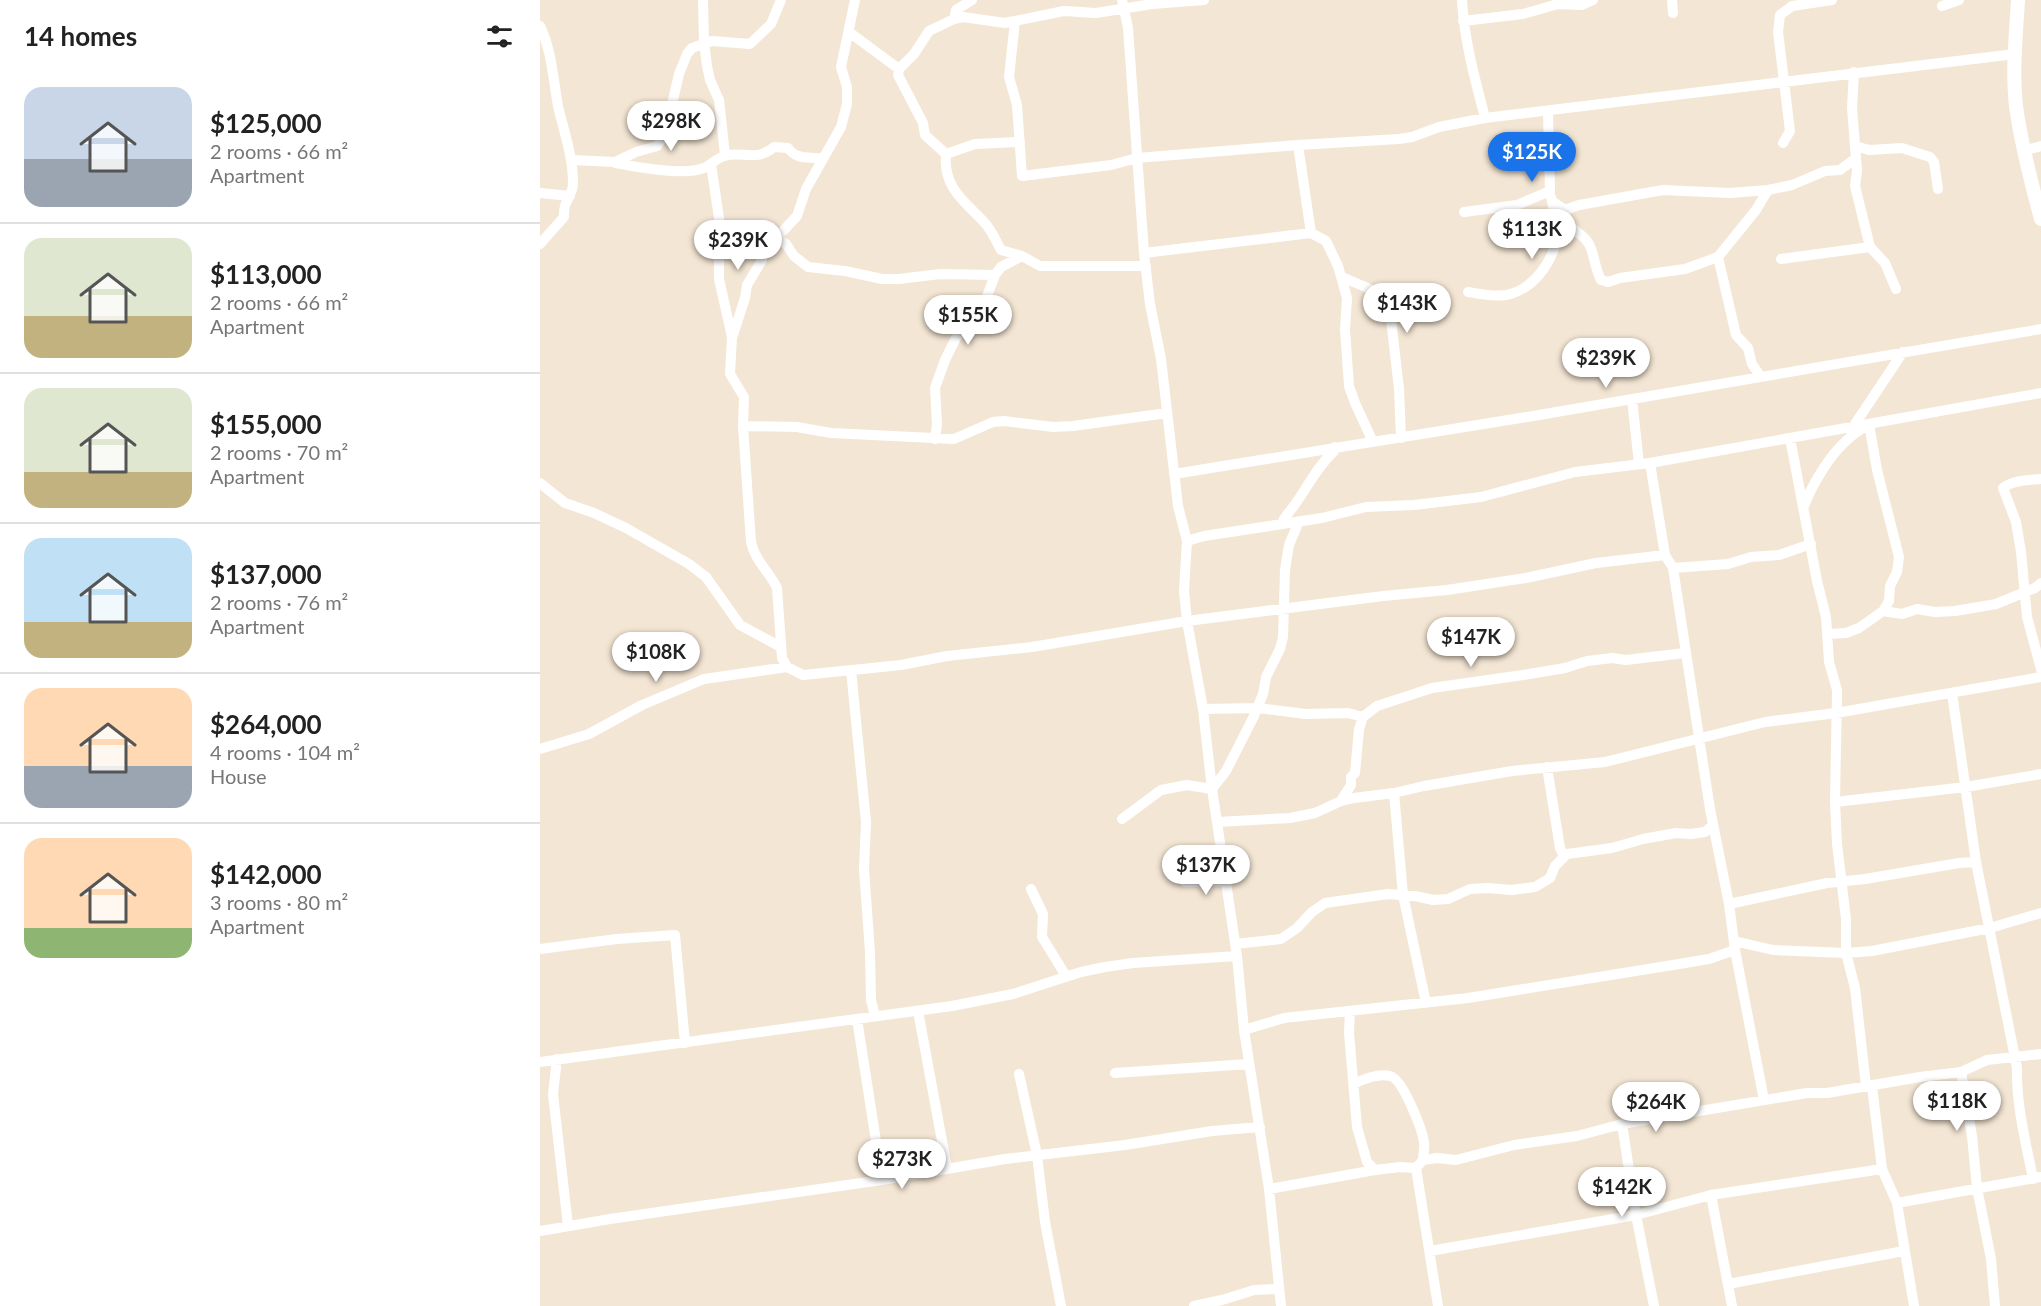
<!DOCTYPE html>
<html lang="en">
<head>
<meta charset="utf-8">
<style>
	:root { --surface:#fff; --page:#f6f6f6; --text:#222; --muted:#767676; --line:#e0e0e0; --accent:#1a73e8 }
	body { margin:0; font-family:Lato,sans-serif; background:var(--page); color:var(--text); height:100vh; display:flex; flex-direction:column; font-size:22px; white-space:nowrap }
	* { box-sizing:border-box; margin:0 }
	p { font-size:20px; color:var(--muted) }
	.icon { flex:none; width:33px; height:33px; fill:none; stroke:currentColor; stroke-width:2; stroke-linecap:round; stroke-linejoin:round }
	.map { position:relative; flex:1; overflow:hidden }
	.sheet { display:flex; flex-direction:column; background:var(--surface); width:540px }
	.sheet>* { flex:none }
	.price { position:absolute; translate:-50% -51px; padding:0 14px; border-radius:21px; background:#fff; color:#222; font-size:20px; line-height:39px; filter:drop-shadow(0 2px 3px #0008) }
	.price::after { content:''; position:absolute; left:50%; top:36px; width:18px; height:14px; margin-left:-9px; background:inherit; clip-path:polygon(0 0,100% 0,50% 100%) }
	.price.on { background:var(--accent); color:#fff }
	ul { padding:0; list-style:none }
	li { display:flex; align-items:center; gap:18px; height:150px; padding:0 24px }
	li+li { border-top:2px solid var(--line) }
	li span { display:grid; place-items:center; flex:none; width:168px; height:120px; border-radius:18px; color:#555 }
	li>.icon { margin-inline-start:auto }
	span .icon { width:72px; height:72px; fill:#fffc; stroke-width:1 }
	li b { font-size:26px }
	h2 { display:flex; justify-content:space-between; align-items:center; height:72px; padding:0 24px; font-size:26px }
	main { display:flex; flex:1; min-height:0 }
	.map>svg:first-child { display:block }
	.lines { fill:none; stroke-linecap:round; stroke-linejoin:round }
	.minor { stroke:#fff; stroke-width:10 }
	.major { stroke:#fff; stroke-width:14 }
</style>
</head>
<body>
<main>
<section class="sheet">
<h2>14 homes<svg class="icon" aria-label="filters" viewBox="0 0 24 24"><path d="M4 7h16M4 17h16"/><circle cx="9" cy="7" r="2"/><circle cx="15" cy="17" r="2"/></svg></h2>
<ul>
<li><span style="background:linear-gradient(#c9d6e8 60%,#9aa5b1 0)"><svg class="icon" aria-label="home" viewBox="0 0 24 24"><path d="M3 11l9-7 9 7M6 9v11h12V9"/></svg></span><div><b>$125,000</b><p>2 rooms · 66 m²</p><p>Apartment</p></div></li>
<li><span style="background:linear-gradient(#dfe7d0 65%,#c2b280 0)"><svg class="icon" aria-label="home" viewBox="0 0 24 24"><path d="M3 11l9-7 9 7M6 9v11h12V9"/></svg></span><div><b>$113,000</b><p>2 rooms · 66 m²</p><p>Apartment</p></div></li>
<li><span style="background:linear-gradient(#dfe7d0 70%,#c2b280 0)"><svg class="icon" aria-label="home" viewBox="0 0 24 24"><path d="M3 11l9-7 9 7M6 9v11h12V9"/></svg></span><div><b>$155,000</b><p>2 rooms · 70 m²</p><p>Apartment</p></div></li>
<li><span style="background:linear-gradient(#bfe0f5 70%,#c2b280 0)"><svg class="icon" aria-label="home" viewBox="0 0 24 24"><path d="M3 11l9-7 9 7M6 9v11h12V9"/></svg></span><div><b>$137,000</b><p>2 rooms · 76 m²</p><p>Apartment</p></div></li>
<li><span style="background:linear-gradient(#ffd9b3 65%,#9aa5b1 0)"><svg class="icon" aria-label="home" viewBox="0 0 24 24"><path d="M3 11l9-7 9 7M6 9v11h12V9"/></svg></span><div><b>$264,000</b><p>4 rooms · 104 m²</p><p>House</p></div></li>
<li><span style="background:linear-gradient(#ffd9b3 75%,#8fb573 0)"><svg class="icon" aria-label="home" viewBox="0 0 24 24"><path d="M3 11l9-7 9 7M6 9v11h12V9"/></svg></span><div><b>$142,000</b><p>3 rooms · 80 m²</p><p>Apartment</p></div></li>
</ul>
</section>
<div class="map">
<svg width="1501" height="1306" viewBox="0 0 1501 1306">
	<rect width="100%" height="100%" fill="#f4e6d4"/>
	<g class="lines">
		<path class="minor" d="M163 0 164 43 167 66 170 80 179 100 185 155
			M582 0 588 28 604 253 610 304 621 359 638 506 647 541 644 591 647 621 663 709 672 789 697 956 704 1030 729 1189 741 1306
			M922 0C924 40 935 79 945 118
			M1132 0 1133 13
			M1402 6 1419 0
			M414 19 416 10 432 0
			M475 21 469 77 477 105 482 176 571 165 597 158 758 145 859 139 872 137 899 127 945 118 1475 54
			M923 21 983 14 1018 4 1042 5 1053 0
			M0 26C12 51 13 79 18 106 24 132 33 156 33 183 33 197 23 199 24 217L0 244
			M309 32 359 69
			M1314 72 1312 108 1317 171 1315 186 1330 247 1345 263 1356 289
			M1243 143 1250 131 1238 32 1240 15 1252 6 1292 0
			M758 145 771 233
			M1315 146 1329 150 1362 148 1390 157 1394 162 1398 189
			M1484 151 1501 146
			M406 154 385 135 383 123 358 75 359 69 374 54 389 31 414 19 423 17 465 23 524 11 556 13 612 4 664 0
			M406 154C403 187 423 200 444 222 451 229 456 241 461 250L482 256 500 266H606
			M406 154 435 144 480 142
			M32 160 75 162 96 152 117 146 132 123 133 100 139 74 147 54 152 48 172 41 210 44 231 24 241 0
			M75 163C97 167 143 176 164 168 171 165 177 158 184 156 201 150 215 163 234 147L248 148C257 161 270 156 283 159
			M171 164 179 218V279L192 337 190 374 204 397 203 426 211 542C215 561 229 571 237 588L242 658 247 667 263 675 361 665 407 656 492 647 647 621 843 596 907 590 986 578 1056 563 1125 555
			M0 193 30 196
			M1012 201 1025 210C1026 231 1041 230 1049 244 1054 253 1055 269 1061 280L1068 282 1080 278 1145 269 1178 257 1196 335 1208 348 1212 364 1221 377
			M1025 210 1039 205 1123 190 1190 193 1228 190 1252 185 1285 171 1300 170 1316 158
			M924 212 977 205 1010 191 1008 112
			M233 236 246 244 254 256 268 267 305 271 342 279H359L400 274 455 275
			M604 253 771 233 786 241 798 266 807 298 805 330 809 386 815 403 833 442
			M1178 257 1216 210 1228 190
			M1241 259 1330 247
			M802 277 844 295 849 302 859 389 861 438
			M928 292C940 294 953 297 966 295 995 289 1016 259 1017 230 1017 219 1013 207 1011 197
			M193 335 205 298 207 285 222 260 221 245 225 239 242 232 257 216 266 189 301 127 307 104V87L301 67 315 0
			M1092 399 1099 464
			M203 426 257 427 291 433 414 439 453 422 464 421 513 427 533 426 627 413
			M1313 427 1363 352
			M1250 438 1277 581 1286 617 1289 662 1297 690 1295 802 1297 844 1306 919V953L1315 988 1326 1086
			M395 439 397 424 395 388 405 360 416 338 444 304 455 275 461 267 480 257
			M1110 463 1125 555 1133 568 1170 809 1189 904 1195 950 1224 1100
			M634 474 993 416 1501 329
			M1501 479C1488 480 1473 480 1463 488L1476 522 1481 552 1487 617 1501 669
			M0 483 25 503 54 513 86 528 149 564 166 577 200 625 239 646
			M1264 506C1272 485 1289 456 1306 441 1313 434 1321 429 1329 424L1337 470 1359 557 1357 572 1350 586 1349 601 1343 611 1319 628 1306 633 1288 634
			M742 523C745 516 749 513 753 507 768 487 775 469 794 451L795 447
			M647 541 664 536 782 518 826 507 874 505 941 497 1035 472 1110 463 1501 393
			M1133 568 1188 564 1211 557 1239 555 1271 544
			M1343 611 1362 614 1377 609 1395 612 1415 611 1456 604 1495 588 1501 583
			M311 670 326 822 324 869 330 952 331 1000 335 1016
			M1412 693 1436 862 1477 1068C1476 1105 1486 1143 1493 1179
			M663 709 718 708 766 714 808 713 823 717
			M0 749 49 734 102 705 164 679 247 667
			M1007 767 1020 848 1023 854H1027
			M854 793 863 895 886 1003
			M801 801 811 785V777L815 773 819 729 823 717 837 706 892 688 983 675 1025 668 1047 661 1072 658 1086 660 1145 653
			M1295 802 1426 787 1501 774
			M582 819 621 790 647 785 672 789 686 771 713 718 723 694 726 677 740 649 743 637 745 570 749 545 759 521
			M677 822 750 818 775 813 801 801 814 798 854 793 884 786 972 771 1065 762 1225 722 1296 713 1501 677
			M645 882 686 881
			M491 889 503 914 502 937 526 976
			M1189 904 1287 883 1325 879 1419 863 1436 862
			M1194 941 1233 950 1306 953 1332 951 1450 928 1501 913
			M695 944 741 939 757 928 772 912 785 903 848 894 875 896 893 900 908 899 930 889 948 888 971 890 995 887 1010 878 1015 866 1027 854 1072 848 1103 839 1136 833 1151 834 1165 832 1173 825
			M0 949 77 939 135 935 145 1043
			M378 1011 407 1168
			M810 1011 809 1033 817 1127 827 1162 835 1170
			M317 1019 342 1180
			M704 1030 744 1018 928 998 1133 965 1169 959 1195 950
			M17 1059 13 1094 28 1226
			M0 1062 412 1006 473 994 541 972 565 967 593 963 697 956
			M1421 1072 1432 1136 1437 1188 1451 1259 1455 1306
			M575 1073 709 1064
			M479 1074 497 1155 505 1222 521 1306
			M814 1084C823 1079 839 1073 850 1076 863 1079 882 1129 884 1142 885 1148 883 1155 883 1160
			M1332 1086 1342 1169 1357 1203 1374 1306
			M1082 1124 1096 1215 1114 1306
			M876 1168 898 1306
			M729 1189 835 1170 860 1167 876 1168 883 1160 897 1158 916 1160 974 1145 1037 1136 1082 1124 1267 1093H1287L1380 1077 1421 1072 1447 1060 1501 1054
			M1171 1195 1192 1306
			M1357 1203 1501 1177
			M0 1231 70 1219 342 1180 465 1159 585 1145 672 1131 720 1127
			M890 1251 1096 1215 1171 1195 1342 1169
			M1188 1284 1364 1251
			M654 1306 682 1300 714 1290 739 1289"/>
		<path class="major" d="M1478 0C1476 35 1472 71 1476 106 1481 144 1491 182 1501 219"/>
	</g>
</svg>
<b class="price" style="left:131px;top:152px">$298K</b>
<b class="price on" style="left:992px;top:183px">$125K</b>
<b class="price" style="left:992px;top:260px">$113K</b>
<b class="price" style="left:198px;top:271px">$239K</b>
<b class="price" style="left:867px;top:334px">$143K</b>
<b class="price" style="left:428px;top:346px">$155K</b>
<b class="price" style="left:1066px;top:389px">$239K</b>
<b class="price" style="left:931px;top:668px">$147K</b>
<b class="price" style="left:116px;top:683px">$108K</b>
<b class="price" style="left:666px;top:896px">$137K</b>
<b class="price" style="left:1417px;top:1132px">$118K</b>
<b class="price" style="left:1116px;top:1133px">$264K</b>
<b class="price" style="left:362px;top:1190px">$273K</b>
<b class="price" style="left:1082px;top:1218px">$142K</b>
</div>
</main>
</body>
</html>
